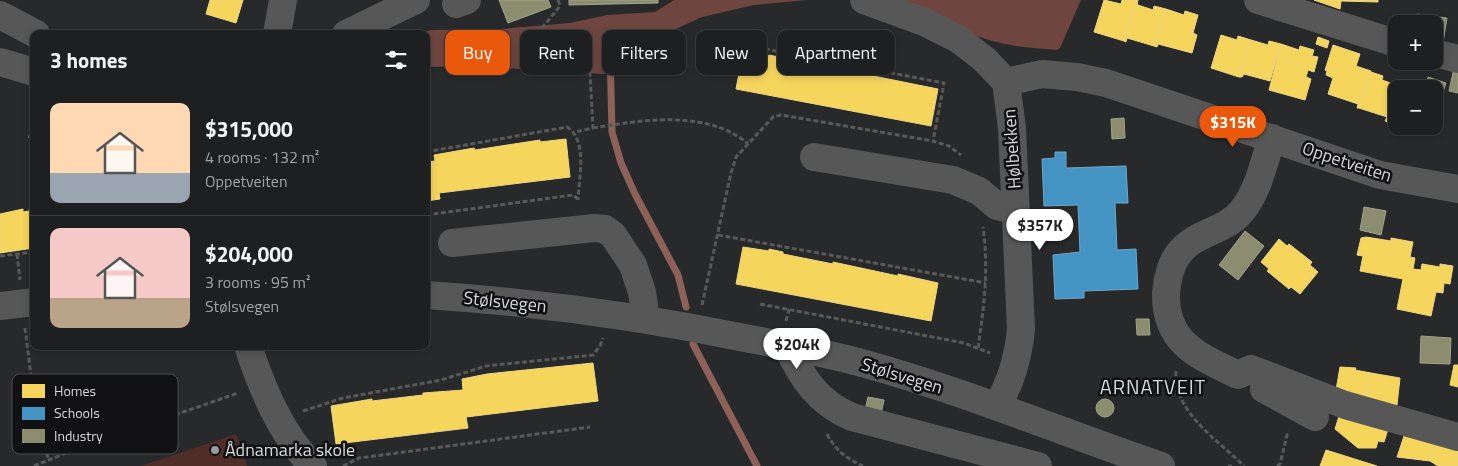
<!DOCTYPE html>
<html lang="en">
<head>
<meta charset="utf-8">
<style>
	:root { --surface:#1e1f20; --page:#2b2c2d; --text:#f1f3f6; --muted:#a1a2a5; --line:#3c3d3e; --accent:#ea580c }
	body { margin:0; font-family:"Titillium Web",sans-serif; background:var(--page); color:var(--text); height:100vh; display:flex; flex-direction:column; font-size:19px; white-space:nowrap }
	* { box-sizing:border-box; margin:0 }
	p { font-size:16px; color:var(--muted) }
	.icon { flex:none; width:28px; height:28px; fill:none; stroke:currentColor; stroke-width:2; stroke-linecap:round; stroke-linejoin:round }
	.map { position:relative; flex:1; overflow:hidden }
	.panel { position:absolute; left:30px; top:30px; width:400px; height:320px; display:flex; flex-direction:column; background:var(--surface); border-radius:10px; box-shadow:0 2px 8px #0003,0 0 0 1px var(--line) }
	.panel>* { flex:none }
	.hud { position:absolute; left:445px; top:30px; width:475px; height:45px; display:flex; gap:10px }
	.fabs { position:absolute; left:1388px; top:15px; display:grid; gap:10px }
	.fabs a { display:grid; place-items:center; width:55px; height:55px; border-radius:10px; background:var(--surface); box-shadow:0 2px 8px #0003,0 0 0 1px var(--line); font-size:25px }
	.price { position:absolute; translate:-50% -42px; padding:0 11px; border-radius:18px; background:#fff; color:#222; font-size:16px; line-height:32px; filter:drop-shadow(0 1px 2px #0008) }
	.price::after { content:''; position:absolute; left:50%; top:30px; width:15px; height:11px; margin-left:-8px; background:inherit; clip-path:polygon(0 0,100% 0,50% 100%) }
	.price.on { background:var(--accent); color:#fff }
	ul { padding:0; list-style:none }
	li { display:flex; align-items:center; gap:15px; height:125px; padding:0 20px }
	li+li { border-top:1px solid var(--line) }
	li span { display:grid; place-items:center; flex:none; width:140px; height:100px; border-radius:10px; color:#555 }
	li>.icon { margin-inline-start:auto }
	span .icon { width:60px; height:60px; fill:#fffc; stroke-width:1 }
	li b { font-size:21px }
	h2 { display:flex; justify-content:space-between; align-items:center; height:60px; padding:0 20px; font-size:21px }
	.pill { padding:0 18px; border-radius:10px; background:var(--surface); box-shadow:0 2px 8px #0003,0 0 0 1px var(--line); font-size:18px; line-height:45px }
	.pill.on { background:var(--accent); color:#fff }
	.map>svg:first-child { display:block }
	.green { fill:#4f2e28 }
	.forest { fill:#6e463f }
	.homes { fill:#f6d55c; stroke:#edd682 }
	.schools { fill:#4393c3; stroke:#6fa8ca }
	.industry { fill:#8c8c6e; stroke:#a2a38e }
	.lines { fill:none; stroke-linecap:round; stroke-linejoin:round }
	.stream { stroke:#8d6158; stroke-width:7 }
	.path { stroke:#585859; stroke-width:3; stroke-dasharray:5 2.5; stroke-linecap:butt }
	.minor { stroke:#575758; stroke-width:28 }
	.poi-dot { fill:#9a9b9c; stroke:#111113; stroke-width:2 }
	.labels { text-anchor:middle; stroke-width:5; stroke-linejoin:round; paint-order:stroke }
	.street-label { font-size:18px; fill:#d7d8da; stroke:#111113 }
	.poi-label { font-size:18px; fill:#d7d8da; stroke:#111113; text-anchor:start }
	.quarter-label { font-size:20px; letter-spacing:1px; fill:#d7d8da; stroke:#111113 }
	.key { fill:#111113; stroke:#4c4d4f; stroke-width:1 }
	.key-label { font-size:14px; fill:#d7d8da }
</style>
</head>
<body>
<div class="map">
<svg width="1458" height="466" viewBox="0 0 1458 466">
	<rect width="100%" height="100%" fill="#28292a"/>
	<path class="green" d="M236 434 247 466H141Z"/>
	<path class="forest" d="M674 0H807L754 5 702 17 641 45 615 72 603 74 469 66 426 67V34H414L431 30 500 29 570 23 607 15 655 12Z
		M901 0H1081L1060 48 1057 50C1042 48 1026 48 1011 45 972 39 936 18 901 0Z"/>
	<path class="homes" d="M210 0H243L236 23 206 14Z
		M1104 0 1121 4 1122 0H1138L1137 5 1135 4 1124 41 1094 32Z
		M1314 0H1378V2L1341 1 1340 9Z
		M1135 4 1153 10 1154 6 1166 9 1154 46 1127 38 1126 42 1124 41Z
		M1166 9 1184 15 1185 11 1198 15 1193 33 1197 35 1192 53 1158 44 1157 47 1154 46Z
		M1221 35 1237 40 1238 36 1251 40 1239 77 1211 68Z
		M1318 37 1329 41 1327 48 1316 44Z
		M1251 40 1268 45 1269 41 1281 44 1270 81 1244 74 1242 77H1239Z
		M1281 44 1299 50 1300 46 1314 50 1312 56 1318 57 1314 72 1308 70 1306 77 1311 79 1305 100 1269 90Z
		M1333 45 1360 54 1356 66 1371 71 1359 108H1357L1358 104 1328 94 1333 78 1326 75 1327 71 1325 70Z
		M743 52 768 57 769 55 938 89 931 126 736 89Z
		M1371 72 1383 76 1382 80 1399 86 1396 89 1388 122 1385 121 1387 117 1359 108Z
		M1396 96V125L1388 122Z
		M33 105H34V139L29 138Z
		M566 139 570 177 439 193 440 199 426 201V162L435 161 434 155 474 148 475 150 540 140V142Z
		M23 209V212L34 210V248L0 253V214Z
		M1366 237 1391 241V238L1413 242 1410 257 1415 258 1413 269 1421 270 1422 264 1440 267V264L1453 266 1450 284 1444 283 1443 293 1436 292 1431 316 1397 309 1403 279 1360 271 1363 256 1357 255 1361 238Z
		M1279 239 1287 246 1289 244 1312 262 1310 265 1318 272 1300 294 1291 287 1289 289 1267 271 1269 269 1261 262Z
		M743 247 769 251V249L783 252V254L833 264V262L898 276V274L938 283 931 321 736 284Z
		M593 363 598 401 466 417 468 428 336 444 331 406 372 399V401L423 395V393L463 390 462 379 487 374Z
		M1454 365H1458V387L1450 385Z
		M1340 367 1356 368 1355 370 1371 373 1365 404 1335 396Z
		M1371 373 1400 378 1397 405 1365 404Z
		M1341 410 1389 426 1384 442 1378 441 1376 448H1358L1335 429Z
		M1408 424 1438 434 1430 461 1397 457Z
		M1438 434 1458 440V466H1438L1430 461Z
		M1326 450 1377 466H1320Z"/>
	<path class="schools" d="M1055 152H1066V168L1126 166 1128 203H1115L1117 250 1136 249 1138 289 1084 291V298L1055 299 1053 255 1080 252 1078 205 1044 206 1042 159 1055 158Z"/>
	<path class="industry" d="M499 0H548L551 7 508 23Z
		M569 0H658V3L569 5Z
		M1417 14 1447 18 1443 43 1434 42V24H1416Z
		M1454 68 1458 69V93L1449 91Z
		M1428 77 1446 83 1442 95 1434 92V89H1425Z
		M1124 118 1125 138 1112 139 1111 119Z
		M1364 207 1386 211 1381 235 1360 230Z
		M1245 231 1264 246 1238 280 1219 265Z
		M1136 319H1149L1150 335H1137Z
		M1421 336 1451 338 1450 364 1420 363Z
		M868 397 884 400 881 414 865 410Z
		M1096 408a9 9 0 1 1 18 0a9 9 0 1 1-18 0Z"/>
	<g class="lines">
		<path class="stream" d="M610 51 612 132 621 163 635 194 678 275 686 307
			M693 344 757 466"/>
		<path class="path" d="M558 0 560 6 537 34C533 57 564 55 579 63 583 65 587 71 590 74L593 128 575 132
			M750 46 944 83 933 141
			M593 128C641 120 708 109 748 144
			M426 152 567 127C588 141 579 177 578 200
			M426 215 573 195 578 199
			M718 235 986 283
			M17 254 20 280
			M0 256 34 252
			M760 304 964 343 990 353
			M702 305 731 173 736 157 773 117 781 115 933 141 949 146 961 155
			M786 321 789 309
			M25 328 38 431 49 460
			M978 348C984 307 989 268 983 227
			M1176 371C1172 411 1219 441 1244 466
			M303 411 343 398 441 380 486 366 593 355 600 346 603 338
			M827 434C836 451 846 458 863 466
			M34 466 71 451 238 393
			M343 466 359 458 590 427
			M1228 466H1232
			M1277 466 1280 464 1288 431"/>
		<path class="minor" d="M864 0 924 22 958 39 984 59 1006 82 1012 128 1021 329C1018 359 1011 381 997 407
			M1258 0 1396 43
			M456 4 467 0
			M0 15 36 34
			M277 34 283 0
			M346 34 416 0
			M1434 53 1458 59
			M0 62 34 72
			M1006 82 1042 74 1077 77 1106 83 1380 175 1458 189
			M1272 138C1264 161 1258 193 1241 212 1225 231 1197 232 1181 251 1171 261 1167 280 1166 293 1165 344 1199 356 1238 375L1251 369 1345 405 1458 437
			M814 157 953 180 979 191 997 206 1016 211
			M452 243 594 228 605 229 613 235 633 265 642 292 646 319
			M426 295C535 302 644 317 750 339 788 346 825 353 862 363 964 391 1061 432 1161 466
			M0 306 34 302
			M248 346C262 388 281 435 313 466
			M787 346C802 378 818 403 852 417L1038 466
			M1264 389 1315 417"/>
	</g>
	<circle class="poi-dot" cx="215" cy="450" r="5"/>
	<g class="labels">
		<g class="street-label">
			<text transform="translate(1012 149) rotate(-94)" y="6">Hølbekken</text>
			<text transform="translate(1347 162) rotate(18)" y="6">Oppetveiten</text>
			<text transform="translate(505 302) rotate(6)" y="6">Stølsvegen</text>
			<text transform="translate(902 376) rotate(17)" y="6">Stølsvegen</text>
		</g>
		<g class="poi-label">
			<text x="225" y="456">Ådnamarka skole</text>
		</g>
		<g class="quarter-label">
			<text x="1153" y="394">ARNATVEIT</text>
		</g>
	</g>
	<rect x="12" y="374" width="166" height="80" rx="8" class="key"/>
	<rect x="22" y="384" width="23" height="14" fill="#f6d55c"/>
	<rect x="22" y="407" width="23" height="13" fill="#4393c3"/>
	<rect x="22" y="429" width="23" height="14" fill="#8c8c6e"/>
	<g class="key-label">
		<text x="54" y="396">Homes</text>
		<text x="54" y="418">Schools</text>
		<text x="54" y="441">Industry</text>
	</g>
</svg>
<div class="fabs">
<a>+</a>
<a>−</a>
</div>
<b class="price on" style="left:1233px;top:148px">$315K</b>
<b class="price" style="left:1040px;top:251px">$357K</b>
<b class="price" style="left:797px;top:370px">$204K</b>
<div class="hud">
<a class="pill on">Buy</a>
<a class="pill">Rent</a>
<a class="pill">Filters</a>
<a class="pill">New</a>
<a class="pill">Apartment</a>
</div>
<section class="panel">
<h2>3 homes<svg class="icon" aria-label="filters" viewBox="0 0 24 24"><path d="M4 7h16M4 17h16"/><circle cx="9" cy="7" r="2"/><circle cx="15" cy="17" r="2"/></svg></h2>
<ul>
<li><span style="background:linear-gradient(#ffd9b3 70%,#9aa5b1 0)"><svg class="icon" aria-label="home" viewBox="0 0 24 24"><path d="M3 11l9-7 9 7M6 9v11h12V9"/></svg></span><div><b>$315,000</b><p>4 rooms · 132 m²</p><p>Oppetveiten</p></div></li>
<li><span style="background:linear-gradient(#f6c9c9 70%,#b9a48a 0)"><svg class="icon" aria-label="home" viewBox="0 0 24 24"><path d="M3 11l9-7 9 7M6 9v11h12V9"/></svg></span><div><b>$204,000</b><p>3 rooms · 95 m²</p><p>Stølsvegen</p></div></li>
</ul>
</section>
</div>
</body>
</html>
